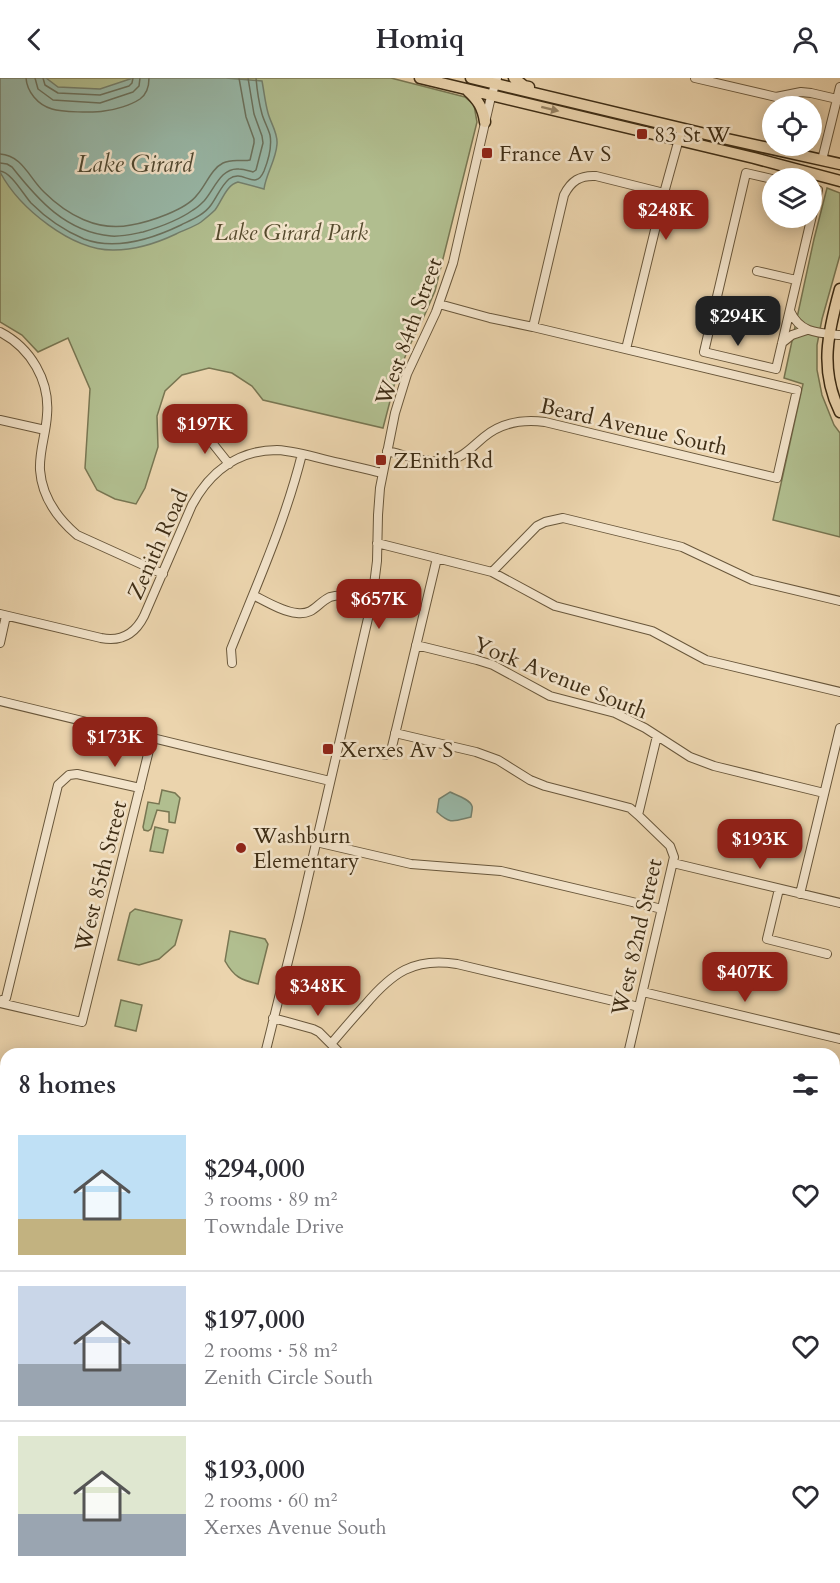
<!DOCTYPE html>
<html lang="en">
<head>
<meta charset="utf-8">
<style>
	:root { --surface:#fff; --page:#f2f2f3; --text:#2b2b33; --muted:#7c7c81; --line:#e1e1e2; --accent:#8f2418 }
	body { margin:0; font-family:Cardo,serif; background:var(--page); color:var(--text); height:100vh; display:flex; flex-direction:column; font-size:22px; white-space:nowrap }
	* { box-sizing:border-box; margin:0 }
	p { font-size:20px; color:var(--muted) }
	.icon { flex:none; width:33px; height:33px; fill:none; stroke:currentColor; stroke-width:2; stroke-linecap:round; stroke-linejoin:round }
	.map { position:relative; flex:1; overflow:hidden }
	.side { position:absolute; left:0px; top:970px; width:840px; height:536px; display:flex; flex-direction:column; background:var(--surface); border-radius:18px 18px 0 0; box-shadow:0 3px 15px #0003 }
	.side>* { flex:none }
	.controls { position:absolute; left:762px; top:18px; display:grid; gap:12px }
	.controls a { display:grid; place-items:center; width:60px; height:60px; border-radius:50%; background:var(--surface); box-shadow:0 3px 15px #0003; font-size:30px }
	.price { position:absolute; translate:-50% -51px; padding:0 14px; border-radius:12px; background:var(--accent); color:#fff; font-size:20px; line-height:39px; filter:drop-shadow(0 2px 3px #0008) }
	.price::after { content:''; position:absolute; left:50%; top:36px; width:18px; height:14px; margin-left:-9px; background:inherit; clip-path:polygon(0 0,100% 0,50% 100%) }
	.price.on { background:#222; color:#fff }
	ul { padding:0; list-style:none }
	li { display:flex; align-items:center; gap:18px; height:150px; padding:0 18px }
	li+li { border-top:2px solid var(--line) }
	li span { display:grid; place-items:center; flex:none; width:168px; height:120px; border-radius:0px; color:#555 }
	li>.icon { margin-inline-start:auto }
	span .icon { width:72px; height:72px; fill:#fffc; stroke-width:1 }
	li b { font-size:26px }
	h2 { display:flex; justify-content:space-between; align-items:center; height:72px; padding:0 18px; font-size:26px }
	header { display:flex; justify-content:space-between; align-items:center; height:78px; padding:0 18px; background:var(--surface); font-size:27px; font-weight:600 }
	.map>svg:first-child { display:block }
	.green { fill:#b1be8f; stroke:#787652; stroke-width:1.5 }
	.water { fill:#98b8a8; stroke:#74806d; stroke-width:1.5 }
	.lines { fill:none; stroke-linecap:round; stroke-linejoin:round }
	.shore { stroke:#6b725e; stroke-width:1.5 }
	.minor-casing { stroke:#69573b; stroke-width:10 }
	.major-casing { stroke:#3e2d15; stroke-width:13 }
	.minor { stroke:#f2e3ca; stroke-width:8 }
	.major { stroke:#ebd4ad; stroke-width:10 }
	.oneway { fill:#948061 }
	.poi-dot { fill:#8f2418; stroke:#f2e3ca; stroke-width:2 }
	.labels { text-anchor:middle; stroke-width:5; stroke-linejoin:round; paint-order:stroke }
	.poi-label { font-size:22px; fill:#3e2d15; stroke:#f2e3ca; text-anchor:start }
	.park-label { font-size:22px; font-style:italic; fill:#554a2d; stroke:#f2e3ca }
	.street-label { font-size:22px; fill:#3e2d15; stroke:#f2e3ca }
	.water-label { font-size:24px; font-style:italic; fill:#504932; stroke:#f2e3ca }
</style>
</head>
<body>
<header><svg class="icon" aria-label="back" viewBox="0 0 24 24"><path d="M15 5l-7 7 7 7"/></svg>Homiq<svg class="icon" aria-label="person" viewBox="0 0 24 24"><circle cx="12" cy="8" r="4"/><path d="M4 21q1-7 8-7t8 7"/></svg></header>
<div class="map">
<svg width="840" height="1505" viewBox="0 0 840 1505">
	<rect width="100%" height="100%" fill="#ebd4ad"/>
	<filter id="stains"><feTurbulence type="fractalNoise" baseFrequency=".00333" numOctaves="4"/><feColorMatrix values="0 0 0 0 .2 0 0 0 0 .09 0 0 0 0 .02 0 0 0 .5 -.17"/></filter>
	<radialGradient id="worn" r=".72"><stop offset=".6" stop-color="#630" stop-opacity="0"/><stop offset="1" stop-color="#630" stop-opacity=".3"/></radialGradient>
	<path class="green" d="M0 0H391L465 19 474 27 477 44 435 213 422 243 409 269 395 304 383 350 263 322 252 308 232 295 209 290 182 297 165 313 157 338 158 369 145 410 136 426 115 421 97 412 85 390 90 311 68 260 38 274 22 257 0 244Z
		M827 110 840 115V177L822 241 817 267V292L822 317 834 347 840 355V459L773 442 803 306 784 300 814 161Z
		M162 712 175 715 180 720 175 745 169 744V734L157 732 151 751 148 753 144 752 143 749 148 724 159 726Z
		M155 749 168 752 163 775 150 773Z
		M135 831 182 842 175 867 159 881 139 887 118 882 130 835Z
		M230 853 265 861 268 866 258 906C241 902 234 899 225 883Z
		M121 922 142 927 136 953 115 948Z
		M6 1432V1500H361L360 1505H0V1437Z"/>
	<path class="water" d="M0 0H46L58 9 100 11 133 0H226L262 3C264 13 265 24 268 35 271 46 278 55 277 66 276 82 266 96 264 111L238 104C226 107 222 123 215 132 211 136 206 140 201 144 194 149 184 152 176 156 157 165 135 172 114 172 72 173 19 130 0 94Z
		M450 714C456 717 470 721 472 728 473 730 471 737 471 739 454 743 451 747 437 734L439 721Z
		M6 1017V1172L0 1170V1019Z
		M6 1432V1484L0 1487V1437Z
		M6 1500H96V1505H3Z
		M162 1500H246L237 1505H162Z"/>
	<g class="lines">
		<path class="shore" d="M26 0C27 14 38 27 52 31 61 34 94 35 104 33 115 32 131 27 140 21 147 16 149 8 149 0
			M35 0 38 11 53 22 100 25 133 14 139 8 140 0
			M43 0 45 7 58 15 100 17 129 8 132 5 133 0
			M0 76C22 77 30 101 44 114 67 137 98 154 131 147 149 144 186 132 197 117 206 107 211 91 223 85 233 80 242 84 250 82L254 65V61L246 39 239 0
			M0 85 7 86 12 89C38 122 66 154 111 158 121 159 133 156 143 154 160 149 179 142 193 132 197 130 201 126 204 123 214 112 221 89 239 91 244 91 249 93 253 94L256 92 263 65 262 58 254 36 248 0
			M0 93C11 94 23 116 31 125 45 139 65 153 84 161 116 173 152 161 181 147 191 142 204 137 211 127 217 119 221 108 229 101 243 90 255 114 264 93 268 83 272 68 270 57 268 50 264 43 262 36 259 25 257 12 256 0"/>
		<defs>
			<path id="minor" d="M695 0 776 19 801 14 811 15 837 21
				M822 82 840 9
				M772 101 746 95 704 274 776 291 818 112 812 110
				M757 193 796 202
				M790 233C800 255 817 255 840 257
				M533 249 564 117C571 103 580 97 596 98L664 115
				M0 254C31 270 50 303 47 337 46 356 39 373 40 392 42 419 57 440 77 457L163 496
				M782 265 792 257 807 252
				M626 271 664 115 682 50
				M0 342 45 352
				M202 352 229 386
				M387 373C405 377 427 386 446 383 462 381 472 369 484 359 502 344 522 341 545 344L777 400 797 312 533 249 490 240 439 226
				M377 465 492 494 555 528 652 553 706 582 840 614
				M492 494 537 448 545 444 563 440 682 469 752 502 840 523
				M253 517C265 523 283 534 297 535 314 537 317 525 330 519 343 515 359 520 372 523
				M0 536 101 560C121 564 135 556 144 538L192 427C210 394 238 372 277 372 293 373 308 377 323 381 343 386 363 390 382 395
				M0 565 6 538
				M416 567 477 582 493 587 550 618 615 635 645 650 690 679 714 688 824 715
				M232 585 231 571C257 506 285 444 302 376
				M0 623 330 703
				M395 655 476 674 498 682 530 702 545 708 630 730 638 737
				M385 677 391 673 437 480
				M316 764 411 786 501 793 662 831
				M673 785 840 825
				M779 811 767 861 827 876
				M800 816 840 650
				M643 914 840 961
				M0 923 6 920 58 707 69 697 77 696 140 710
				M0 925 82 944 152 660
				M273 940 313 951 319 954 341 976
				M331 966C342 953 353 940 365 927 392 895 414 879 457 886L639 929
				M265 976 299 839 372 523 377 483 378 437 380 410 395 335 407 296 436 234 453 185 490 23 497 0
				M628 976 674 779 670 768 638 737 657 658
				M834 1050 840 1051
				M834 1142 840 1143
				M834 1189 840 1190
				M834 1279 840 1280
				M834 1368 840 1369
				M834 1459 840 1460
				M366 1505 368 1500
				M459 1505 460 1500
				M547 1505 548 1500"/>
			<path id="major" d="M420 0 754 80 840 103
				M471 0 718 59 840 86
				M514 0 524 8 529 9
				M468 13C478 22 483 30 485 44
				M840 211C828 254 819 292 840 334
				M0 1352 6 1354
				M599 1500 619 1505
				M653 1500 675 1505"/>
		</defs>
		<use href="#minor" class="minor-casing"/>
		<use href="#major" class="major-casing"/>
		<use href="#minor" class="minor"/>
		<use href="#major" class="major"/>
	</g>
	<defs><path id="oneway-solid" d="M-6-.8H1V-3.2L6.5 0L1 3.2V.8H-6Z" transform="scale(1.5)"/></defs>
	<use class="oneway" href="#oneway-solid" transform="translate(550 31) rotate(14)"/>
	<g class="poi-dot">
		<rect x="636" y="50" width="12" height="12" rx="3"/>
		<rect x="481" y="69" width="12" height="12" rx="3"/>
		<rect x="375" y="376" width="12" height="12" rx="3"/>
		<rect x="322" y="665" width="12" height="12" rx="3"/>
		<circle cx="241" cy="770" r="6"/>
	</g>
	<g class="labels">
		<g class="poi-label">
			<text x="654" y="64">83 St W</text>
			<text x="499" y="83">France Av S</text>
			<text x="393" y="390">ZEnith Rd</text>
			<text x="340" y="679">Xerxes Av S</text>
			<text x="253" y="765">Washburn<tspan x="253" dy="25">Elementary</tspan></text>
		</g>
		<g class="park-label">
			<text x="291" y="162">Lake Girard Park</text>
		</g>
		<g class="street-label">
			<text transform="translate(408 253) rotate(-70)" y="8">West 84th Street</text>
			<text transform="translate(634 348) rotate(13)" y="8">Beard Avenue South</text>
			<text transform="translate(157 466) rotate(-66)" y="8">Zenith Road</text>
			<text transform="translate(561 599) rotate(22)" y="8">York Avenue South</text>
			<text transform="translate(100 798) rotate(-76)" y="8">West 85th Street</text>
			<text transform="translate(636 859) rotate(-77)" y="8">West 82nd Street</text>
		</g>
		<g class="water-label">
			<text x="135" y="94">Lake Girard</text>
		</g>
	</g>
	<rect width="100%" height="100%" filter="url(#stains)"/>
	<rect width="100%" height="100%" fill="url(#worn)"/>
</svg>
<div class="controls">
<a><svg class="icon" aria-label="locate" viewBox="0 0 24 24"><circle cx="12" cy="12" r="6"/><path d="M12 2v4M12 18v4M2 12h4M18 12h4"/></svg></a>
<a><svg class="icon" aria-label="layers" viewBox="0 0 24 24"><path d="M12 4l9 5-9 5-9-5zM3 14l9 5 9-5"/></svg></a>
</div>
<b class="price" style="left:666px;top:163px">$248K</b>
<b class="price on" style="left:738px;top:269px">$294K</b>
<b class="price" style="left:205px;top:377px">$197K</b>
<b class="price" style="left:379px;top:552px">$657K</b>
<b class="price" style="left:115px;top:690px">$173K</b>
<b class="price" style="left:760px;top:792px">$193K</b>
<b class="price" style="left:745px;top:925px">$407K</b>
<b class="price" style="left:318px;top:939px">$348K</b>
<section class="side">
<h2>8 homes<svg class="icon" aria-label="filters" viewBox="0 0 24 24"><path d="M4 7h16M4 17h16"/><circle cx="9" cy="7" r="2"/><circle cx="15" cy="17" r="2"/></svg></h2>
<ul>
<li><span style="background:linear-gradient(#bfe0f5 70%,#c2b280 0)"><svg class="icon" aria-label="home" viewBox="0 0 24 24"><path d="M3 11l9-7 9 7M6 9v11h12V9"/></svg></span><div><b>$294,000</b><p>3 rooms · 89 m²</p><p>Towndale Drive</p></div><svg class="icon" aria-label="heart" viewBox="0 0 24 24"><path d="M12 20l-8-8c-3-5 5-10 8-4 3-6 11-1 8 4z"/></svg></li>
<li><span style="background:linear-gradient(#c9d6e8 65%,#9aa5b1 0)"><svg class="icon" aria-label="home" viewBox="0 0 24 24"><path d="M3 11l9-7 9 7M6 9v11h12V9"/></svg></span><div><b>$197,000</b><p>2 rooms · 58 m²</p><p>Zenith Circle South</p></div><svg class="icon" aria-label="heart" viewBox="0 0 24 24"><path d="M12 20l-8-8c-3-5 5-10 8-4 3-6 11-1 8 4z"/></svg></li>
<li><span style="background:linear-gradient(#dfe7d0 65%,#9aa5b1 0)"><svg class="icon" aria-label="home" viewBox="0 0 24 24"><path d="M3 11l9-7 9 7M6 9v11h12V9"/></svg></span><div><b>$193,000</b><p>2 rooms · 60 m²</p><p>Xerxes Avenue South</p></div><svg class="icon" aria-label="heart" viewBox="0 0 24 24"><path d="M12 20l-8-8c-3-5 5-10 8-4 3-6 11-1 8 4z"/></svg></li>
</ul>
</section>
</div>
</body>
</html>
